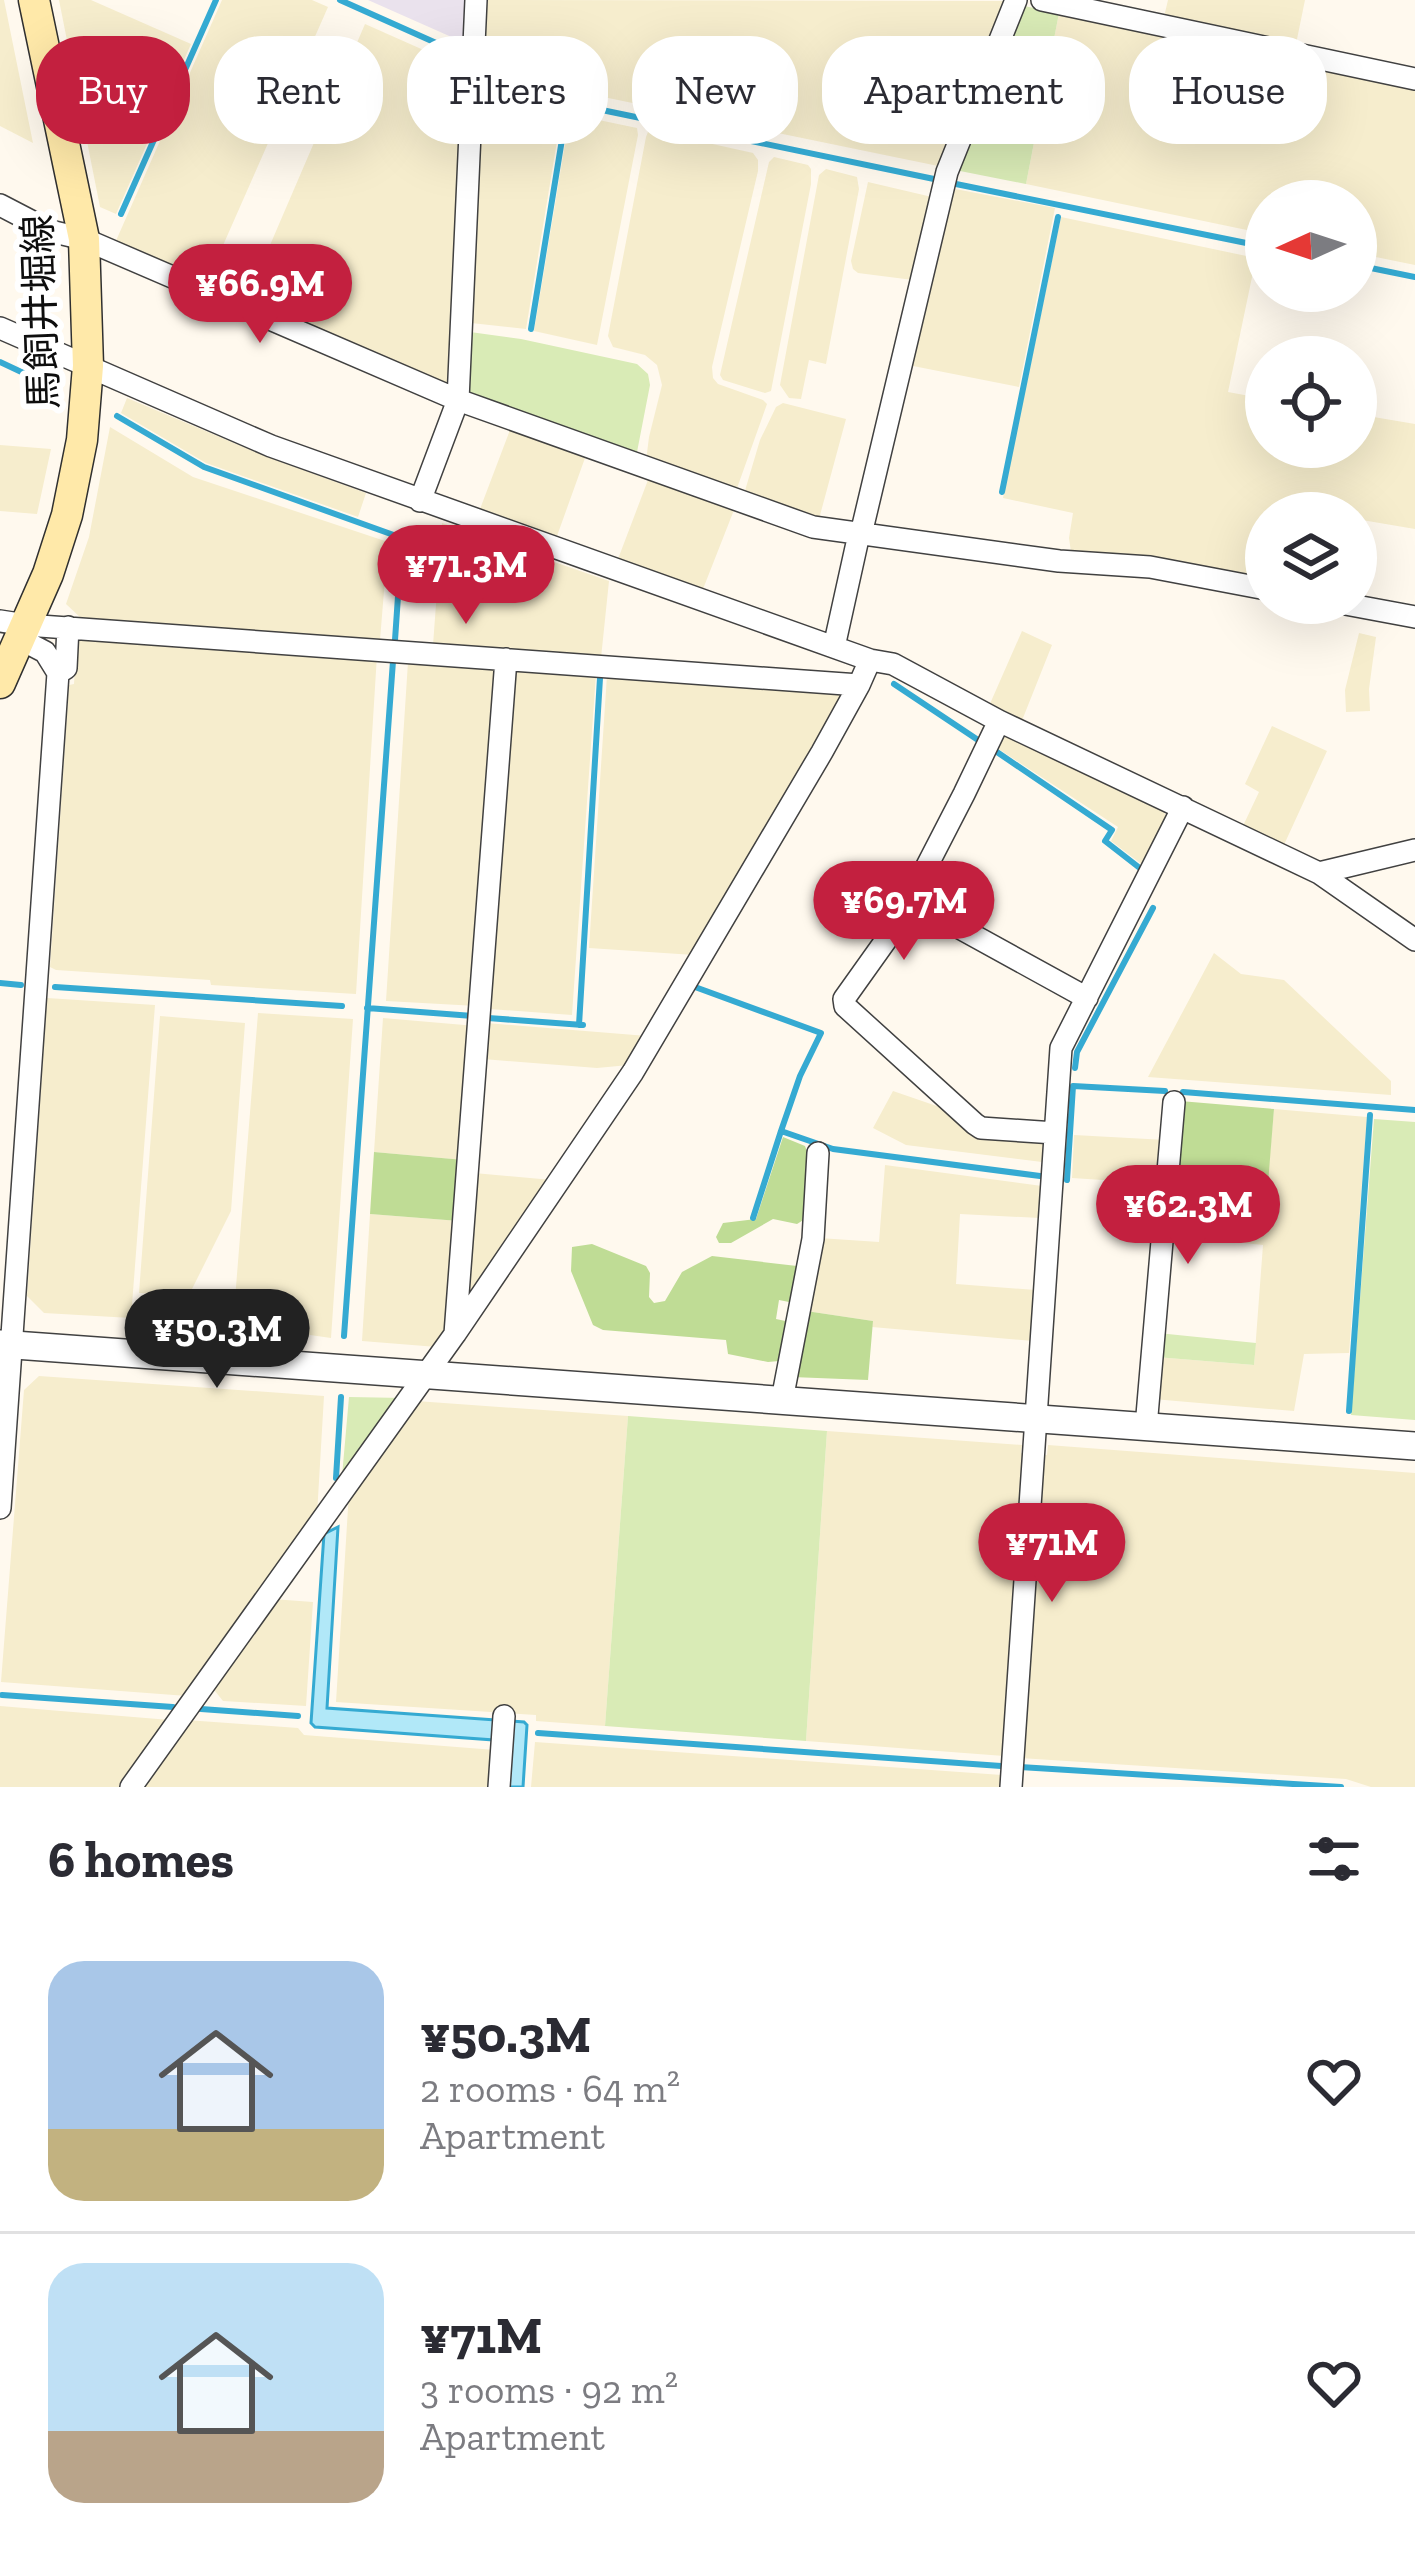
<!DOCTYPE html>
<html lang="en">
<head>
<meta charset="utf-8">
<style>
	:root { --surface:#fff; --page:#f2f2f3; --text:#2b2b33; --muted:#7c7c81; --line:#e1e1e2; --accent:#c3203f }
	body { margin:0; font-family:"Zilla Slab","Noto Sans JP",serif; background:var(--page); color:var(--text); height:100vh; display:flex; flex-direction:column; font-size:45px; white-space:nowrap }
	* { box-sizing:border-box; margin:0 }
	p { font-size:39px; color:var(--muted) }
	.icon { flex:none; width:66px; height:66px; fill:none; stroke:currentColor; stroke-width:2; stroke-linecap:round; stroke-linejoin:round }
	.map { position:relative; height:1787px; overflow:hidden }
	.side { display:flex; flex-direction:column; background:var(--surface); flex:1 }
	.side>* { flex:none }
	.banner { position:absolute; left:36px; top:36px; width:1344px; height:108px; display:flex; gap:24px }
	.needle { width:78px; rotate:267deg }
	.tools { position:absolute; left:1245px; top:180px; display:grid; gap:24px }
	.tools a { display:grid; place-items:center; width:132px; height:132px; border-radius:50%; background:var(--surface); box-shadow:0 12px 48px #0002; font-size:60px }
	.price { position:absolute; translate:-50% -102px; padding:0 27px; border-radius:42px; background:var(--accent); color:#fff; font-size:39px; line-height:78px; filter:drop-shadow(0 3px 6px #0008) }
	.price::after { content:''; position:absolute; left:50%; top:72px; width:36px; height:27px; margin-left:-18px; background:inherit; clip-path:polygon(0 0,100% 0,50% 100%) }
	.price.on { background:#222; color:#fff }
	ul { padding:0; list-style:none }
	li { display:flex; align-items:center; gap:36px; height:300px; padding:0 48px }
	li+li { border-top:3px solid var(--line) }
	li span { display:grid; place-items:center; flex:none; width:336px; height:240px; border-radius:36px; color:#555 }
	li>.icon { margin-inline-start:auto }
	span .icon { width:144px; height:144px; fill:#fffc; stroke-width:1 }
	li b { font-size:51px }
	h2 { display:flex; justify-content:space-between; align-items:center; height:144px; padding:0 48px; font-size:51px }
	.pill { padding:0 42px; border-radius:48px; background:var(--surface); box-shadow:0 12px 48px #0002; font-size:42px; line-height:108px }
	.pill.on { background:var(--accent); color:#fff }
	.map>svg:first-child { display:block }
	.industrial { fill:#eae2ed }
	.farmland { fill:#f6edcd }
	.green { fill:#d9ebb6 }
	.forest { fill:#bfdc95 }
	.water { fill:#b1e8f8; stroke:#35aad2; stroke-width:3 }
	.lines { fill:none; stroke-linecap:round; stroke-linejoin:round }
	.stream { stroke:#35aad2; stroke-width:6 }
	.minor-casing { stroke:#414141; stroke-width:24 }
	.tertiary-casing { stroke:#414141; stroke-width:30 }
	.secondary-casing { stroke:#303030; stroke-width:33 }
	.minor { stroke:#fff; stroke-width:21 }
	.tertiary { stroke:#fff; stroke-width:27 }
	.secondary { stroke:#ffe9a9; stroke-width:30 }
	.labels { text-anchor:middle; stroke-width:12; stroke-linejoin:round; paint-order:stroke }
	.street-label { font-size:39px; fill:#0e0e0e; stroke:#fff }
</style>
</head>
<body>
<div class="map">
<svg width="1415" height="1787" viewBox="0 0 1415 1787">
	<rect width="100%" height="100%" fill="#fff9ee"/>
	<path class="industrial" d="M368 0H467L465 43Z"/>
	<path class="farmland" d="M0 0H4L33 143 0 126Z
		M59 0H91L191 44 116 214 100 207Z
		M222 0H312L328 7 206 284 115 243Z
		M486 0 1006 1 943 167 579 92 484 50Z
		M1168 0H1305L1296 44 1164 17Z
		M1059 13 1415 86V265L1356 253V201H1266V234L1026 184Z
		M365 24 464 68 452 382 446 384 246 301Z
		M497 93 538 101 562 111 526 329 471 323 481 100 487 95Z
		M570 114 637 128 638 135 597 345 534 331Z
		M654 131 753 153 758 160V171L712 367 713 378 718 384 763 400 767 404 736 491 646 461 649 437 662 385 657 365 645 355 613 347 608 336 646 137 648 132Z
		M774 157 808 165 811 169V184L771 391 765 393 723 380 720 375 769 162Z
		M826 169 857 177 859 189 826 364 809 360 801 399 789 398 780 385 819 175Z
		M868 182 932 197 913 280 858 273 853 269 851 261Z
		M950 188 1055 208 1019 387 908 365Z
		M1061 217 1256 258 1228 392 1266 399V447H1356V414L1415 424V529L1356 519V513H1266V580L1071 552 1069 538 1073 513 1003 498Z
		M127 398 270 458 366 493 358 517 206 463 121 413Z
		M783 403 846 419 819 519 744 494 760 440 776 407Z
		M110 427 193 477 388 542 380 640 83 620 66 604 89 537Z
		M510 430 585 458 557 536 480 509Z
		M0 445 51 449 37 514 0 511Z
		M648 480 734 510 703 589 618 559Z
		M442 523 609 581 601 658 433 645Z
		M1022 631 1052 645 1021 723 989 706Z
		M1359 633 1376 637 1369 689 1370 711 1346 712 1345 690Z
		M77 635 377 655 356 994 211 985 210 980 56 970 50 967 69 685 74 684Z
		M408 662 499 668 477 1006 386 1001Z
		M513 669 596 674 572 1015 489 1009Z
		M607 675 848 694 694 955 589 948Z
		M1272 726 1327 751 1283 847 1242 828 1259 792 1245 784Z
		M1001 733 1160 802 1167 819 1144 866 1111 841 1118 827 994 746Z
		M1214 953 1241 974 1284 980 1391 1081V1095L1148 1077Z
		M47 998 155 1005 131 1318 44 1313 27 1296Z
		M258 1013 353 1019 331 1338 233 1324Z
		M160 1016 245 1023 231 1211 189 1295 139 1293Z
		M383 1018 476 1026 464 1160 374 1152Z
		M486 1023 647 1036 629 1065 597 1068 483 1059Z
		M893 1091 1044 1143 1042 1162 906 1145 873 1128Z
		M1274 1109 1367 1117 1349 1353 1304 1354 1294 1411 1153 1399 1156 1357 1254 1365 1263 1245 1167 1235 1172 1186 1266 1196Z
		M1074 1135 1166 1140 1163 1184 1072 1178Z
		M885 1165 1042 1186 1040 1218 960 1214 956 1284 1036 1290 1033 1341 872 1327 873 1321 806 1311 819 1238 879 1242Z
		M474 1173 552 1180 464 1310Z
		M370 1214 459 1221 450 1329 437 1347 362 1341Z
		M39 1376 324 1396 317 1515 187 1696 1 1682 24 1390Z
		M416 1401 628 1416 605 1726 536 1721V1715L336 1702 349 1492Z
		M827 1431 1022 1445 1021 1453 1026 1454 1004 1756 806 1741Z
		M1048 1445 1415 1473V1787H1371L1346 1779 1020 1758 1042 1455H1047Z
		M272 1599 313 1602 306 1706 223 1701 211 1686Z
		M0 1706 170 1720 122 1787H0Z
		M186 1720 298 1728 304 1735 495 1750 492 1787H138Z
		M535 1742 1002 1775 1001 1787H531Z"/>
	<path class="green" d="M1024 6 1059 13 1026 184 955 170Z
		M470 332 521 339 637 364 648 374 650 385 637 452 634 456 471 395 467 388Z
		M1374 1119 1415 1122V1420L1351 1415Z
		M1158 1333 1256 1343 1254 1365 1156 1357Z
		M349 1397 404 1398 342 1476Z
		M628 1416 827 1431 806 1741 605 1726Z"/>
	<path class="forest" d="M1180 1101 1274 1109 1267 1196 1172 1186Z
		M783 1137 805 1146 810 1159 805 1219 797 1224 773 1219 731 1243H719L716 1237 723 1223 756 1219Z
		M374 1152 464 1160 459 1221 370 1214Z
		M592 1244 646 1266 650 1273 649 1297 654 1303 665 1301 682 1272 712 1256 797 1266 794 1303 779 1300 776 1319 790 1322 779 1361 768 1362 728 1354 726 1340 603 1330 593 1325 571 1271 572 1247Z
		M806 1311 873 1321 868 1380 792 1377Z"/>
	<path class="water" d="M338 1527 327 1708 524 1722 527 1725 523 1787H505L507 1741 315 1727 311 1723 324 1534Z"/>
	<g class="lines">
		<path class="stream" d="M340 0 463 55
			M485 64 573 104 934 179
			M956 184 1266 247
			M121 214 216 0
			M1356 265 1415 277
			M531 329 566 115
			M0 362 49 385
			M117 416 204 467 402 538 395 640
			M1002 492 1058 217
			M894 684 981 742
			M994 750 1112 830 1105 841 1141 869
			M0 983 21 985
			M55 987 342 1006
			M695 987 821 1033 800 1076 781 1131 833 1149 1040 1176
			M367 1008 473 1016
			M488 1018 583 1025
			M579 1025 600 678
			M1075 1068 1077 1052 1153 908
			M1183 1092 1415 1110
			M1067 1180 1073 1086 1165 1091
			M753 1218 781 1131
			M344 1336 393 661
			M1349 1411 1370 1115
			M336 1478 341 1397
			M2 1695 173 1707
			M201 1709 298 1716
			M538 1733 1001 1766
			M1020 1767 1341 1787"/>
		<defs>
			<path id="minor" d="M1042 0 1415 79
				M0 205 50 231 84 239 458 400 813 527 1059 561 1150 567 1266 589
				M0 328 271 446 870 660 893 664 999 721 1319 873 1415 940
				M420 501 458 400 476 0
				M861 534 947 172 1016 0
				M1340 603 1415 617
				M0 621 26 625 859 685
				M834 647 859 534
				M58 673 66 668 68 627
				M999 721 964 794 896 926 844 999 845 1006 975 1124 981 1128 1055 1133
				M1319 873 1415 850
				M909 900 1087 998
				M455 1334 506 659
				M782 1400 813 1239 818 1153
				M1146 1427 1174 1102
				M0 1508 58 673 45 652 20 639
				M131 1787 455 1334 633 1072 822 752 859 685 870 660
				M499 1787 504 1716
				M1011 1787 1061 1048 1183 807"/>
			<path id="tertiary" d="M0 1344 1415 1446"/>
			<path id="secondary" d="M0 683 48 574 67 515 82 440 88 366 84 239 34 0"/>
		</defs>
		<use href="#minor" class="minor-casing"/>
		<use href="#tertiary" class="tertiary-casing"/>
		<use href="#secondary" class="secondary-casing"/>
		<use href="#minor" class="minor"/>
		<use href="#tertiary" class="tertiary"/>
		<use href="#secondary" class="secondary"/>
	</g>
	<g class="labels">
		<g class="street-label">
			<text transform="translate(40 312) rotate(-92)" y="14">馬飼井堀線</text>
		</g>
	</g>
</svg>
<div class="tools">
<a><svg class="needle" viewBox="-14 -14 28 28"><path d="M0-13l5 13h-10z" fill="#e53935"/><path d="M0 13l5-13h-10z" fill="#7c7c81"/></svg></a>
<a><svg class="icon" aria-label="locate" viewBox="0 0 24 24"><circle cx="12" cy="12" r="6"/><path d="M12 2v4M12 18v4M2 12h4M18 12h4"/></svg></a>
<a><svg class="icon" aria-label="layers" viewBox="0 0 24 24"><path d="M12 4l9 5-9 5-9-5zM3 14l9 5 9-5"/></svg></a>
</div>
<b class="price" style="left:260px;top:346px">¥66.9M</b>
<b class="price" style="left:466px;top:627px">¥71.3M</b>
<b class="price" style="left:904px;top:963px">¥69.7M</b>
<b class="price" style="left:1188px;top:1267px">¥62.3M</b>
<b class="price on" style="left:217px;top:1391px">¥50.3M</b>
<b class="price" style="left:1052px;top:1605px">¥71M</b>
<div class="banner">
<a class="pill on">Buy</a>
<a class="pill">Rent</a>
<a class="pill">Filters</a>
<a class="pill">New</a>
<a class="pill">Apartment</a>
<a class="pill">House</a>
</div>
</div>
<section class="side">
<h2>6 homes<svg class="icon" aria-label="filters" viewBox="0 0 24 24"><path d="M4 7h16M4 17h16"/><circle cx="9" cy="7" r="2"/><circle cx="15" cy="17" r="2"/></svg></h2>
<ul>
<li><span style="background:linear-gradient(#a9c7e8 70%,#c2b280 0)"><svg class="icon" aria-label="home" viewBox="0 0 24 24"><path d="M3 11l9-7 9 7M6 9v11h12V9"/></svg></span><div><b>¥50.3M</b><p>2 rooms · 64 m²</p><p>Apartment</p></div><svg class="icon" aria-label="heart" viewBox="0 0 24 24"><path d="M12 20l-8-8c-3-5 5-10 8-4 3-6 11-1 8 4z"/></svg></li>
<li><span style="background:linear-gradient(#bfe0f5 70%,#b9a48a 0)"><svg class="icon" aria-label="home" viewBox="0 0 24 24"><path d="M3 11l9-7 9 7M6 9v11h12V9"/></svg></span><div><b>¥71M</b><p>3 rooms · 92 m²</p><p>Apartment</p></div><svg class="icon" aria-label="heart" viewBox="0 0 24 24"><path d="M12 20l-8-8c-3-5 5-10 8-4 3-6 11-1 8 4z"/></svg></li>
</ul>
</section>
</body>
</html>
